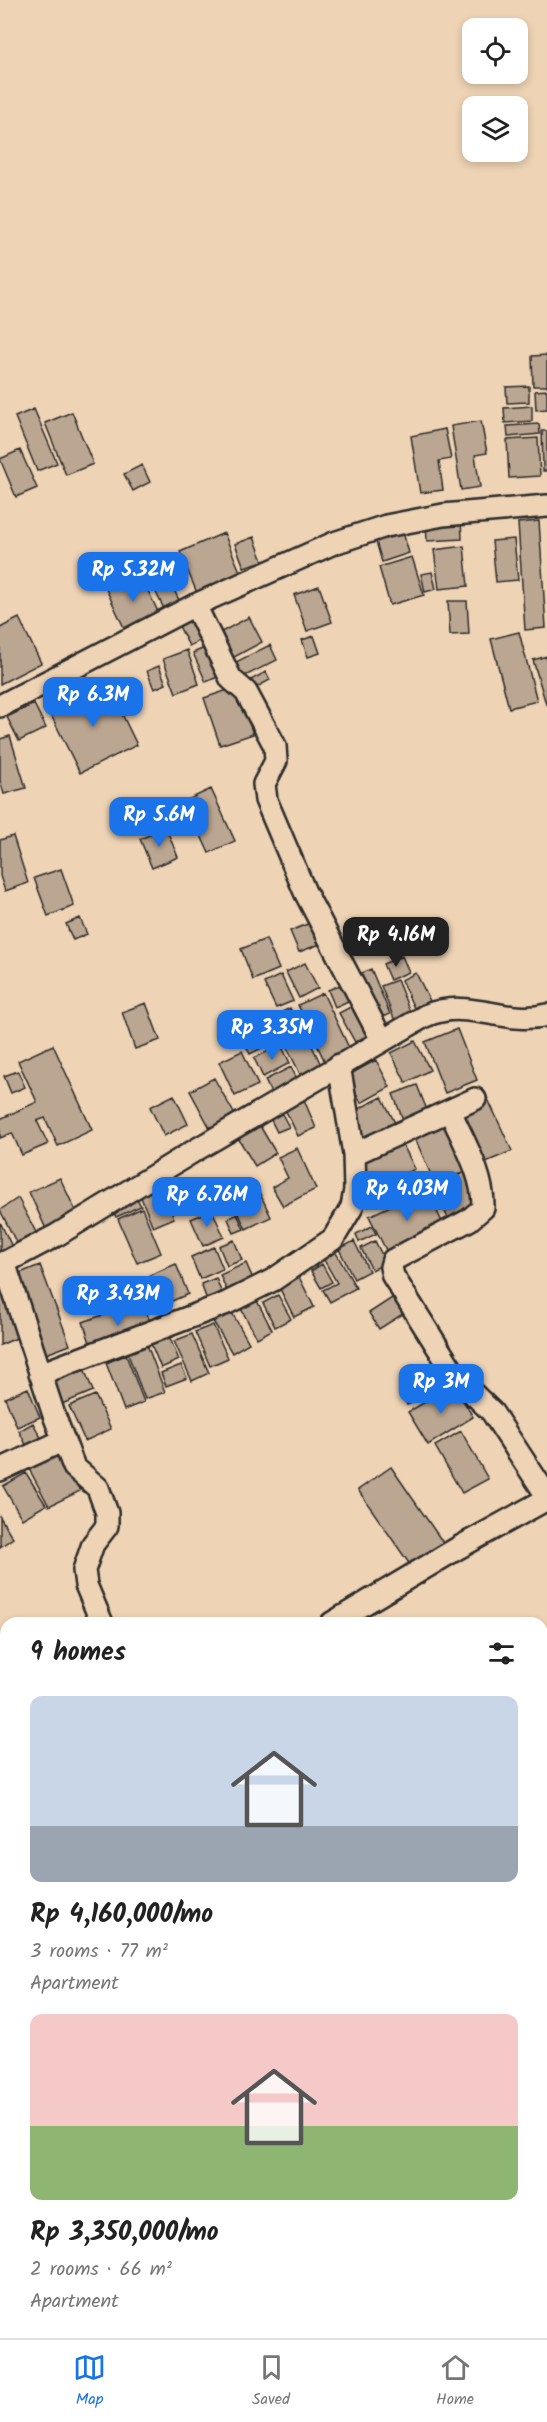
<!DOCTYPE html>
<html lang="en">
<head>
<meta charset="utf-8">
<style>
	:root { --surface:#fff; --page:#f6f6f6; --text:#222; --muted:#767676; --line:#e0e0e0; --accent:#1a73e8 }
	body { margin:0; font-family:Kalam,sans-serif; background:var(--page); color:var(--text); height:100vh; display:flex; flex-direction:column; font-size:22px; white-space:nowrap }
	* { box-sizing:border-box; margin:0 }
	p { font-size:20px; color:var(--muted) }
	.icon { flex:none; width:33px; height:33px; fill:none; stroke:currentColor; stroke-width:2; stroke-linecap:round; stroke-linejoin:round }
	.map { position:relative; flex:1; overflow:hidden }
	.panel { position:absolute; left:0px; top:1617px; width:548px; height:722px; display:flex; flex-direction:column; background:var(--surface); border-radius:18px 18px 0 0; box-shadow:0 3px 9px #0003 }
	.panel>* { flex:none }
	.fabs { position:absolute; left:462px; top:18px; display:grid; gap:12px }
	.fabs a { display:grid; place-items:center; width:66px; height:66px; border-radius:12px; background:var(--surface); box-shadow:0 3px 9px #0003; font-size:30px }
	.price { position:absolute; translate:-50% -51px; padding:0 14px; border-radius:12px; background:var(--accent); color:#fff; font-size:20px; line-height:39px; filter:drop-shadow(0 2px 3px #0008) }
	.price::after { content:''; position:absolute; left:50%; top:36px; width:18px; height:14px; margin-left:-9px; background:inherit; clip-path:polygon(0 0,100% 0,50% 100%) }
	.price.active { background:#222; color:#fff }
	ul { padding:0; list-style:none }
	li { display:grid; align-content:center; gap:12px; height:318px; padding:0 30px }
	li span { display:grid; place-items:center; height:186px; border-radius:12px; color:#555 }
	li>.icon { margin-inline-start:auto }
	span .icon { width:108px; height:108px; fill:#fffc; stroke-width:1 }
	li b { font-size:26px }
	h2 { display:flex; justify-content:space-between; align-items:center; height:72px; padding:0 30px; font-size:26px }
	.dock { display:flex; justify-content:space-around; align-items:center; height:84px; border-top:2px solid var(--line); background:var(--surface); font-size:16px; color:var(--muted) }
	.dock a { display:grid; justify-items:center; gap:3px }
	.dock .active { color:var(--accent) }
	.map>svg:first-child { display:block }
	.building { fill:#bba691; stroke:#2b2b2b; stroke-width:1.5 }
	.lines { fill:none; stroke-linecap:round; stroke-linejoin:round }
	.service-casing { stroke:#2b2b2b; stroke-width:15 }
	.minor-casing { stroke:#2b2b2b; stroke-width:26 }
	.service { stroke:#eed3b5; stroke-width:10 }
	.minor { stroke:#eed3b5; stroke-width:21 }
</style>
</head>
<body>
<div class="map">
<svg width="547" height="2338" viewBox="0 0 547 2338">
	<rect width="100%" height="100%" fill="#eed3b5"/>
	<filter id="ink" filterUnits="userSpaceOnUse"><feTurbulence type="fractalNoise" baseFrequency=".0167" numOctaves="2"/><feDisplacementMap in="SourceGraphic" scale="12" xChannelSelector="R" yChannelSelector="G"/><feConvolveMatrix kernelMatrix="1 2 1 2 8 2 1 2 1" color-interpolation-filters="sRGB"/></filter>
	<g filter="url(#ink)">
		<path class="building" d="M547 355V386H533L532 356Z
			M529 386V402L507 403 506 387Z
			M547 390V409L536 410 535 391Z
			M532 406V421L505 423 504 408Z
			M34 409 57 463 37 471 15 417Z
			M72 412 93 464 66 475 45 423Z
			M481 421 487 453 475 455 480 487 461 490 451 426Z
			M539 424 540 434 508 437 507 426Z
			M445 429 451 459 439 461 443 490 420 493 411 436Z
			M542 431H547V471H543Z
			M538 438 540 476 509 478 507 440Z
			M20 450 37 488 16 497 0 459Z
			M142 465 150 482 133 491 124 474Z
			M461 520 462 539 427 541 426 522Z
			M539 521 546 628 525 630 518 523Z
			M402 529 409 553 382 562 375 538Z
			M224 533 241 574 197 593 180 552Z
			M254 537 263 561 244 567 235 544Z
			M514 539 518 580 496 582 492 541Z
			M464 546 468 586 439 589 434 550Z
			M412 557 424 595 390 605 379 567Z
			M161 564 184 610 168 617 146 572Z
			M432 572 436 589 425 592 421 574Z
			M140 574 160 616 126 632 106 589Z
			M319 586 332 622 307 631 294 595Z
			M448 601H467L469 634 450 635Z
			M249 617 262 642 225 662 212 637Z
			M19 618 41 663 0 684V628Z
			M193 619 203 639 189 646 179 626Z
			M519 632 537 701 509 708 491 639Z
			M314 636 320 653 308 657 302 640Z
			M270 645 277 660 235 681 228 666Z
			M209 646 222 675 206 682 193 653Z
			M187 650 199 684 176 693 163 659Z
			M547 656V703L546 704 533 660Z
			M159 666 166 684 154 689 147 671Z
			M266 672 270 680 249 691 245 683Z
			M107 683 137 745 80 773 49 711Z
			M237 687 253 734 220 745 204 698Z
			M34 704 46 728 19 741 7 717Z
			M10 736 26 788 4 794 0 780V739Z
			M211 789 235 841 209 853 185 801Z
			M166 828 178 857 152 868 140 839Z
			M13 836 28 883 5 891 0 876V840Z
			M61 869 74 906 48 916 34 878Z
			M80 918 87 934 73 940 66 924Z
			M315 921 323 943 299 952 290 931Z
			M266 939 279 969 253 980 241 949Z
			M402 956 409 972 390 980 383 964Z
			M305 963 318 988 299 998 286 972Z
			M371 969 390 1014 374 1021 355 976Z
			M416 973 430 1001 414 1008 401 980Z
			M281 975 293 1001 276 1008 264 983Z
			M397 980 413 1019 397 1026 381 986Z
			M348 982 355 998 335 1007 328 990Z
			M323 993 351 1052 326 1064 298 1005Z
			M146 1003 160 1040 135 1049 122 1012Z
			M358 1003 374 1032 355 1042 339 1013Z
			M290 1008 298 1025 280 1033 272 1017Z
			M273 1028 278 1040 250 1054 244 1042Z
			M457 1029 477 1080 445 1093 425 1042Z
			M305 1031 322 1067 301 1076 284 1041Z
			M415 1041 430 1070 406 1083 391 1053Z
			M53 1045 92 1130 58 1146 45 1118 37 1121 48 1144 22 1155 12 1133 0 1138V1119L37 1102 18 1061Z
			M281 1045 290 1063 263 1077 254 1058Z
			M242 1051 258 1085 235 1096 219 1062Z
			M376 1060 390 1087 361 1103 347 1076Z
			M291 1067 301 1087 274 1100 265 1080Z
			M18 1071 25 1087 11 1093 4 1076Z
			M214 1078 235 1115 210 1128 190 1091Z
			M417 1085 429 1115 405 1125 393 1094Z
			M174 1095 188 1124 164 1136 150 1107Z
			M382 1097 397 1127 366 1142 352 1112Z
			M487 1097 512 1151 481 1164 457 1111Z
			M304 1100 316 1128 298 1136 285 1109Z
			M281 1112 289 1127 277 1132 270 1118Z
			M257 1121 276 1153 255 1166 235 1133Z
			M448 1121 469 1170 435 1184 414 1136Z
			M402 1143 415 1169 370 1191 357 1165Z
			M297 1148 316 1189 283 1206 272 1187 288 1178 278 1157Z
			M465 1172 482 1206 450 1222 433 1187Z
			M412 1174 420 1190 389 1204 382 1188Z
			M60 1178 79 1218 48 1233 29 1192Z
			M178 1179 189 1204 175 1211 163 1185Z
			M255 1183 271 1217 246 1229 230 1195Z
			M161 1186 174 1218 153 1227 140 1195Z
			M426 1189 445 1228 389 1256 369 1216Z
			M136 1197 141 1206 116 1217 111 1207Z
			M18 1198 40 1240 20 1250 0 1210Z
			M142 1208 161 1253 137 1263 118 1219Z
			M212 1210 224 1237 203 1246 191 1219Z
			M237 1214 244 1229 234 1233 228 1219Z
			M0 1222 15 1253 0 1260Z
			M372 1226 376 1234 359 1242 356 1234Z
			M234 1240 242 1260 227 1266 219 1246Z
			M354 1241 369 1271 354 1279 339 1249Z
			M375 1241 386 1263 372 1270 361 1248Z
			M214 1247 223 1269 200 1279 191 1257Z
			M335 1251 356 1288 330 1302 323 1290 337 1283 323 1258Z
			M246 1263 257 1288 231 1300 220 1275Z
			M176 1264 188 1294 163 1305 150 1275Z
			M322 1264 332 1282 321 1288 311 1271Z
			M40 1265 70 1345 41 1356 10 1277Z
			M299 1277 314 1307 294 1317 279 1287Z
			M216 1278 222 1294 207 1300 201 1284Z
			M8 1289 26 1334 0 1345V1293Z
			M278 1295 291 1319 275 1327 263 1303Z
			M395 1296 406 1312 379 1329 369 1313Z
			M255 1297 272 1330 257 1338 239 1305Z
			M142 1301 154 1332 94 1354 83 1322Z
			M231 1311 249 1343 232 1353 213 1321Z
			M213 1325 228 1358 210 1366 195 1332Z
			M192 1334 209 1373 192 1381 174 1341Z
			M169 1336 179 1360 161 1368 151 1344Z
			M146 1342 165 1392 145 1399 126 1349Z
			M126 1355 144 1402 124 1410 106 1363Z
			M181 1365 187 1378 166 1386 161 1373Z
			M83 1366 93 1391 62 1404 51 1379Z
			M454 1385 473 1417 428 1445 408 1412Z
			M28 1388 40 1417 17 1427 5 1398Z
			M416 1389 421 1399 407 1405 403 1395Z
			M95 1395 111 1429 85 1441 69 1406Z
			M33 1423 45 1445 30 1452 19 1431Z
			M461 1431 488 1479 462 1493 435 1446Z
			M58 1449 80 1491 49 1506 27 1465Z
			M391 1467 446 1547 413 1569 358 1490Z
			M26 1473 46 1505 22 1519 3 1486Z
			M0 1517 13 1538 0 1547Z"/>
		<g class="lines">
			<defs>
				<path id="service" d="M443 2332 447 2338
					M374 2338 381 2332"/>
				<path id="minor" d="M195 605 231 679 246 692 275 746 276 761 264 784 266 800 305 892 382 1040
					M0 706 195 605 334 543 386 526 443 515 547 506
					M450 1111C463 1141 484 1175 483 1208L469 1220 393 1260 391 1267 393 1276 457 1378 492 1412 547 1496
					M354 1154 475 1099
					M4 1262 54 1415 74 1467 98 1488 107 1513V1526L93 1544 84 1570 86 1585 102 1623
					M0 1265 57 1235 194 1151 425 1016C469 997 505 1026 547 1015
					M40 1374 227 1303 273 1280 333 1239 352 1207 355 1190 354 1154 339 1065
					M0 1470 64 1440
					M332 1623 458 1548 547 1499
					M0 1832 6 1828"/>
			</defs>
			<use href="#service" class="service-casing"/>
			<use href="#minor" class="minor-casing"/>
			<use href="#service" class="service"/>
			<use href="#minor" class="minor"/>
		</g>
	</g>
</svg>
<div class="fabs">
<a><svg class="icon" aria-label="locate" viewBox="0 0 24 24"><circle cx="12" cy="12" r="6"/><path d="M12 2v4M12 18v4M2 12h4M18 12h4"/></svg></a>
<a><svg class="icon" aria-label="layers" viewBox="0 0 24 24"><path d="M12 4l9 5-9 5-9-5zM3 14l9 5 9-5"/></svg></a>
</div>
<b class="price" style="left:133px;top:603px">Rp 5.32M</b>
<b class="price" style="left:93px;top:728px">Rp 6.3M</b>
<b class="price" style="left:159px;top:848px">Rp 5.6M</b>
<b class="price active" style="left:396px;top:968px">Rp 4.16M</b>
<b class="price" style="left:272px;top:1061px">Rp 3.35M</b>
<b class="price" style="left:407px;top:1222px">Rp 4.03M</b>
<b class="price" style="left:207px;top:1228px">Rp 6.76M</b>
<b class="price" style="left:118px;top:1327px">Rp 3.43M</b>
<b class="price" style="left:441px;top:1415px">Rp 3M</b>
<section class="panel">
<h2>9 homes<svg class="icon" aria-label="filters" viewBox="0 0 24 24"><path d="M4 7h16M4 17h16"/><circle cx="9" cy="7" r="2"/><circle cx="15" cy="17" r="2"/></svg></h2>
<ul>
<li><span style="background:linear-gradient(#c9d6e8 70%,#9aa5b1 0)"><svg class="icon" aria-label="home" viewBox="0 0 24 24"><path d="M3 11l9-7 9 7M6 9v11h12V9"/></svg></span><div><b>Rp 4,160,000/mo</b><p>3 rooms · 77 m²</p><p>Apartment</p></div></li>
<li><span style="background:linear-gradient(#f6c9c9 60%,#8fb573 0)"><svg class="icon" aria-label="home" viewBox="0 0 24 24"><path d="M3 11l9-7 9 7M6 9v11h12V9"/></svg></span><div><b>Rp 3,350,000/mo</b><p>2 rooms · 66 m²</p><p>Apartment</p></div></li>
</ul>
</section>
</div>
<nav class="dock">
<a class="active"><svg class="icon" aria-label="map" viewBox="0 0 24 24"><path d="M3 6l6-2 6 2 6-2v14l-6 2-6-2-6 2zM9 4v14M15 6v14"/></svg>Map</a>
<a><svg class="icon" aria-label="saved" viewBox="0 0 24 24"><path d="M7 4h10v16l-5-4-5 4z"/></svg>Saved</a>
<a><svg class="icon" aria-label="home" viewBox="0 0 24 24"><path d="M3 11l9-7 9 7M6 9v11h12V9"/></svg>Home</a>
</nav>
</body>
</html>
